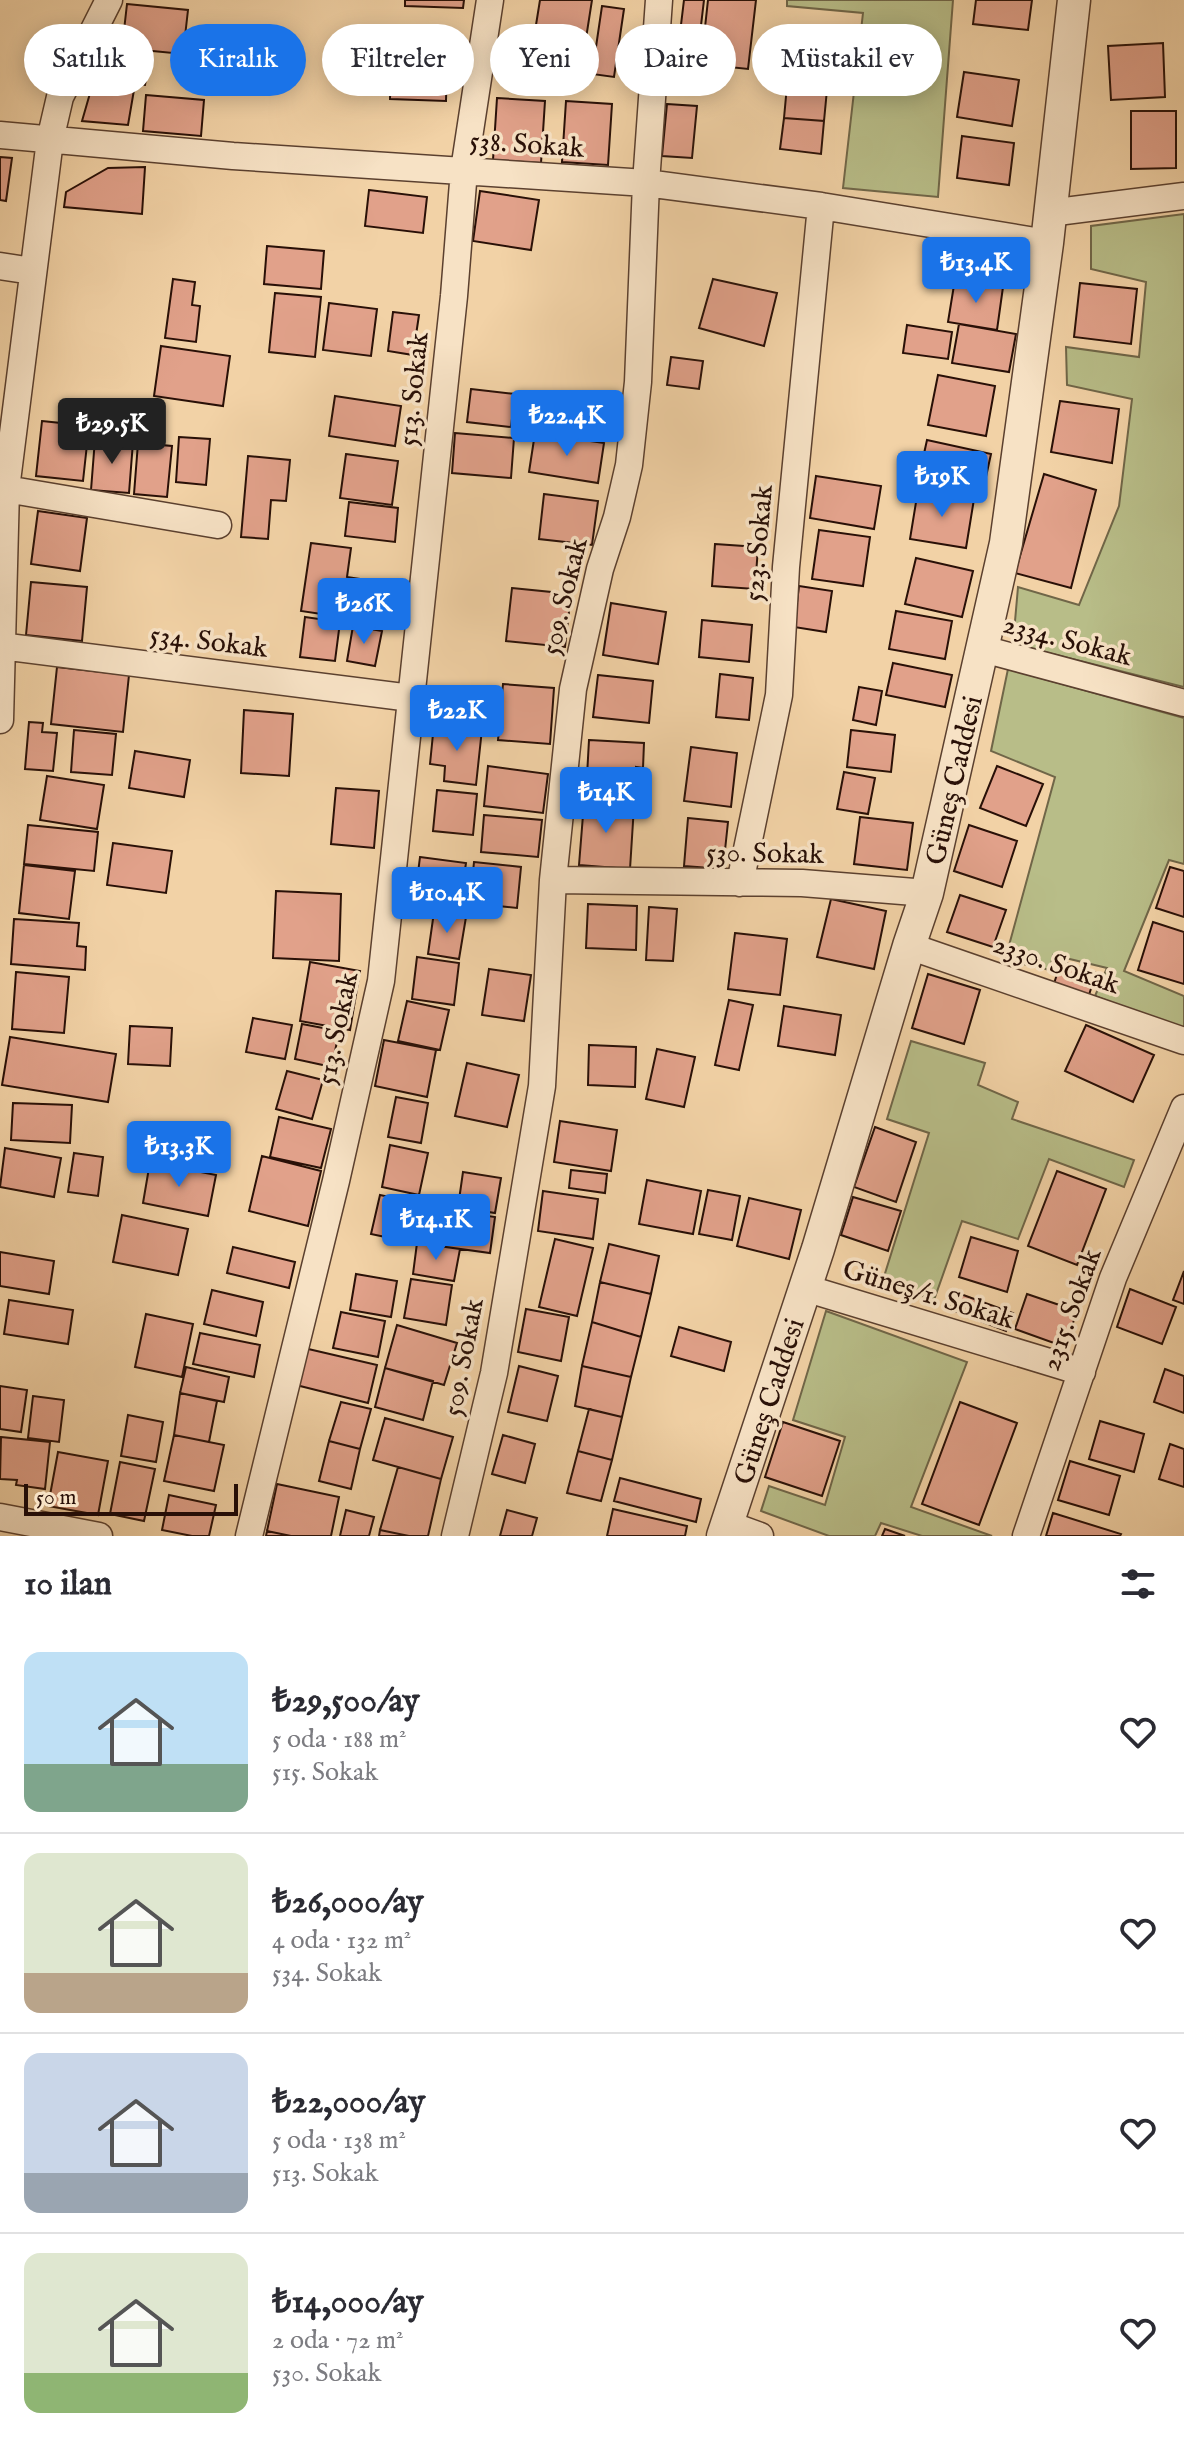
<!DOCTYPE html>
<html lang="tr">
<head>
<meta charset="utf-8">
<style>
	:root { --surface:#fff; --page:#f2f2f3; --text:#2b2b33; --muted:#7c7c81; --line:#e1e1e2; --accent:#1a73e8 }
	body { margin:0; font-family:"IM FELL English",serif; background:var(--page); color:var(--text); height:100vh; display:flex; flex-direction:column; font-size:30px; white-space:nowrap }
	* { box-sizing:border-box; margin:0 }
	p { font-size:26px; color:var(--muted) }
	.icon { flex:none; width:44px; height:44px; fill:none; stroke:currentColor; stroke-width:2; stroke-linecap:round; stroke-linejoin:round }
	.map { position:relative; height:1536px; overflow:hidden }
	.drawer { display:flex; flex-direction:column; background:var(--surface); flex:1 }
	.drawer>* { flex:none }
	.guide { position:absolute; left:24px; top:24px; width:1136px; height:72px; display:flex; gap:16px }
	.scale { position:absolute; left:24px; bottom:20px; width:214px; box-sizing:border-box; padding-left:8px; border:4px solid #291007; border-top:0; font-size:22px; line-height:28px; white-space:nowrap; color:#291007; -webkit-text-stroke:6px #f7e2c5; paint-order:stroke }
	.price { position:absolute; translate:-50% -68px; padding:0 18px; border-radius:8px; background:var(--accent); color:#fff; font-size:26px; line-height:52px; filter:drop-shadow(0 2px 4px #0008) }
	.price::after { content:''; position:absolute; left:50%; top:48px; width:24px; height:18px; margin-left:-12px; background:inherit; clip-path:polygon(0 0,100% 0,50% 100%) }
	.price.on { background:#222; color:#fff }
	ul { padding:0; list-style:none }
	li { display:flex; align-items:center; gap:24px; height:200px; padding:0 24px }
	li+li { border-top:2px solid var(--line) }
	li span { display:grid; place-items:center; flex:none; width:224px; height:160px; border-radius:16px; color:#555 }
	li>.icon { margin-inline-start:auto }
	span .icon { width:96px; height:96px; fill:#fffc; stroke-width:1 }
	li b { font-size:34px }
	h2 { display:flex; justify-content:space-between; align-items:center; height:96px; padding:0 24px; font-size:34px }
	.chip { padding:0 28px; border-radius:36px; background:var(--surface); box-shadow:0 4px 20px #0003; font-size:28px; line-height:72px }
	.chip.on { background:var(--accent); color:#fff }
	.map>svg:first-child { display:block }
	.green { fill:#b8bd88; stroke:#706648; stroke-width:2 }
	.building { fill:#e1a18a; stroke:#291007; stroke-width:2 }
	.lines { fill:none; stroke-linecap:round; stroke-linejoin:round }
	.minor-casing { stroke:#5b402f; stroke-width:29 }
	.tertiary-casing { stroke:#5b402f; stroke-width:35 }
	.minor { stroke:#f7e2c5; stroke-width:26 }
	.tertiary { stroke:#f7e2c5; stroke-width:32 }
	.labels { text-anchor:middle; stroke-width:7; stroke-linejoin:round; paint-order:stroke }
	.street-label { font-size:28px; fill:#291007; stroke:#f7e2c5 }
</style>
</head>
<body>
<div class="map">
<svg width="1184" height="1536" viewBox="0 0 1184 1536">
	<rect width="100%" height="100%" fill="#f2d2a6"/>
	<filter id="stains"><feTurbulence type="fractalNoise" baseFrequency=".0025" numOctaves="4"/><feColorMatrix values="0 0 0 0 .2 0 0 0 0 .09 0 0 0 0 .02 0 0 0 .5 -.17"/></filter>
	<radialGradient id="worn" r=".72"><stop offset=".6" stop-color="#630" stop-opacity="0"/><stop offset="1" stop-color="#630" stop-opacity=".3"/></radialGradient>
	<path class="green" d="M787 0H953L938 197 843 188 863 13 787 6Z
		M1184 214V687L1013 644 1018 587 1079 605 1119 506 1132 399 1067 385 1066 347 1139 357 1146 282 1091 269V226Z
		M1008 669 1184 718V864L1169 860 1124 971 1184 996V1031L1095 996 1107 968 1053 955 1050 970 1005 960 1055 777 991 751Z
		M911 1041 985 1063 978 1085 1018 1102 1012 1119 1134 1160 1124 1187 1049 1159 1018 1239 962 1221 934 1300 882 1283 929 1133 887 1119Z
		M826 1311 967 1362 911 1507 992 1536H922L881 1523 875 1536H829L761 1511 769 1486 825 1505 845 1437 793 1420Z"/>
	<path class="building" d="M405 0H464L463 8 405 6Z
		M540 0H592L582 64 531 56Z
		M684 0H704L696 68 676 66Z
		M708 0H756L748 69 701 64Z
		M976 0H1032L1028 30 973 24Z
		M127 4 188 10 183 54 122 48Z
		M602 6 624 9 614 77 592 74Z
		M1163 43 1165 97 1111 100 1108 46Z
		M103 48 151 51 145 85 135 84 128 125 82 121Z
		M391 60 447 61 446 101 390 99Z
		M964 72 1019 80 1012 126 957 117Z
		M788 75 828 79 824 121 784 118Z
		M146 95 204 100 201 136 143 131Z
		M497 98 545 101 541 163 493 160Z
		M566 101 612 104 608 165 562 162Z
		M667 104 697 106 692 158 662 156Z
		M1131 111H1176V168L1131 169Z
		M784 118 824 121 821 154 780 149Z
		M962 136 1014 143 1009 185 957 178Z
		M0 157 12 158 6 201 0 200Z
		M145 167 142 214 64 207 66 192 108 168Z
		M369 190 427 197 423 233 365 226Z
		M480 191 539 200 531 250 473 241Z
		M267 246 324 251 321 289 264 284Z
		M173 279 195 282 192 305 200 306 196 342 165 338Z
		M713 279 777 293 764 346 699 328Z
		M955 279 1003 287 997 330 948 322Z
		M1080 283 1137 289 1131 344 1074 337Z
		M275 293 321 297 315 357 269 352Z
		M329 303 377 309 371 356 323 350Z
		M393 312 419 315 413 355 388 351Z
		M959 324 1016 334 1009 372 952 363Z
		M907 325 952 332 948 359 903 353Z
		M161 346 230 356 223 406 154 396Z
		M671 357 703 361 699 389 667 385Z
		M938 375 995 386 986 436 928 425Z
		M471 389 515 394 511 427 467 422Z
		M335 396 401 406 395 446 329 436Z
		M1060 401 1119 409 1112 463 1051 452Z
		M42 421 89 426 83 481 36 476Z
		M455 433 514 438 511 478 452 473Z
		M535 433 604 443 598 483 529 472Z
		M179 437 210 439 206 485 176 482Z
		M95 439 133 442 129 493 91 490Z
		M927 440 991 454 982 495 918 481Z
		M138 443 172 446 167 497 134 494Z
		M346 454 398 461 392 505 340 498Z
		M248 456 290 460 286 501 271 500 268 539 241 537Z
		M1044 474 1096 490 1071 588 1015 573Z
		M816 476 881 486 874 529 810 518Z
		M918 490 974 499 966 548 910 539Z
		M544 494 598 501 592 545 539 539Z
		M349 502 398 508 395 542 345 536Z
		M38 511 87 518 80 571 31 564Z
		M819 530 870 537 863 586 812 579Z
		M311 543 351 548 347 577 387 583 382 623 301 611Z
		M715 544 758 547 755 589 712 586Z
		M916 558 973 571 962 617 905 604Z
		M31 582 87 587 82 641 26 635Z
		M799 586 832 591 826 632 794 627Z
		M512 588 571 594 565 647 506 641Z
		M611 603 666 612 658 664 603 655Z
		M896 611 952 621 945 659 889 649Z
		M305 617 340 622 335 661 300 657Z
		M702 620 752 625 749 662 699 657Z
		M353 626 382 631 375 666 347 661Z
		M893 663 952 675 945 707 886 695Z
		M57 667 129 675 123 732 51 724Z
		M720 674 753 678 749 720 716 717Z
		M598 675 653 681 649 723 593 717Z
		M503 684 554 688 550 744 498 740Z
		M859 687 882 691 876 725 853 720Z
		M244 710 293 714 289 776 241 773Z
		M29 722 43 723 42 732 57 733 53 771 25 769Z
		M434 724 482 729 476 785 444 781 445 766 430 764Z
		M74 730 116 734 112 775 71 772Z
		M851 730 895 735 891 772 847 767Z
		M589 740 644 743 643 768 636 767 635 781 628 780 627 797 586 794Z
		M691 747 737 753 731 807 684 801Z
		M135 751 190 760 184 797 129 788Z
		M488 766 548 774 543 813 484 806Z
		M997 766 1043 784 1026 826 980 808Z
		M844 772 875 778 868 814 837 809Z
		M47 776 104 785 97 829 40 820Z
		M336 788 379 791 374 848 331 844Z
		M437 790 477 794 473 835 433 831Z
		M576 801 634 806 630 869 579 865 583 815 575 814Z
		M484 815 542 820 538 857 481 852Z
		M860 817 913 823 907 870 854 864Z
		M688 818 728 822 723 869 684 866Z
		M28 825 98 832 94 871 24 864Z
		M969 825 1017 841 1002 887 954 871Z
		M113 843 172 851 166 893 107 885Z
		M420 857 466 863 460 903 415 897Z
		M474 862 521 867 517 908 470 903Z
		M24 865 75 871 69 919 19 913Z
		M1170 867 1184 871V917L1156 908Z
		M276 891 341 894 339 961 273 958Z
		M960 895 1006 910 993 947 947 932Z
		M831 899 886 911 874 969 817 957Z
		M588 904 637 906 636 950 586 948Z
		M649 907 677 909 673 961 646 960Z
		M434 912 466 917 459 959 428 954Z
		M14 919 79 923 77 946 86 947 85 970 11 964Z
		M1153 922 1184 932V984L1138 970Z
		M735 933 787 939 780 995 728 989Z
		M417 957 459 963 454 1005 412 999Z
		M1061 961 1096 973 1088 998 1053 987Z
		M310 962 360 971 350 1030 300 1021Z
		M489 969 531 975 524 1021 482 1015Z
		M16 972 69 977 64 1033 12 1029Z
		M928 974 980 990 964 1044 912 1028Z
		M729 1000 753 1005 739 1070 715 1065Z
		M407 1001 449 1010 440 1050 398 1041Z
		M784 1006 841 1015 835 1055 778 1046Z
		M253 1018 292 1025 285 1059 246 1052Z
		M302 1024 339 1031 332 1067 295 1059Z
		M1086 1025 1154 1055 1133 1102 1065 1071Z
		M130 1026 172 1028 170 1066 128 1064Z
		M10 1037 116 1054 108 1102 2 1085Z
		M384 1040 436 1050 427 1097 375 1086Z
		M589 1045 636 1047 635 1087 588 1085Z
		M657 1049 695 1057 684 1107 646 1099Z
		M467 1063 519 1075 507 1127 455 1116Z
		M287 1071 323 1080 312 1119 276 1109Z
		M396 1097 428 1103 421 1143 388 1137Z
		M13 1103 72 1105 70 1143 11 1140Z
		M279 1117 331 1129 321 1168 270 1157Z
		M560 1121 617 1130 611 1171 554 1162Z
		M875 1127 916 1142 896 1202 854 1187Z
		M390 1145 428 1153 419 1195 382 1187Z
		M5 1148 61 1158 54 1197 0 1187Z
		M74 1153 103 1157 98 1196 68 1192Z
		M262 1156 321 1171 308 1226 249 1211Z
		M150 1162 216 1175 208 1216 143 1203Z
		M571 1170 607 1174 605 1193 569 1188Z
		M1057 1171 1106 1189 1077 1265 1028 1246Z
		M463 1172 501 1178 495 1213 458 1207Z
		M647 1180 701 1191 693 1234 639 1224Z
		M708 1190 740 1196 732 1240 699 1234Z
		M543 1191 598 1199 593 1239 538 1231Z
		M380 1195 418 1203 409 1242 371 1234Z
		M853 1197 901 1211 888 1251 841 1235Z
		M749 1198 801 1210 789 1259 737 1246Z
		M422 1206 495 1217 490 1253 417 1243Z
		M122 1215 188 1229 178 1275 113 1262Z
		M971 1237 1018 1251 1007 1292 959 1277Z
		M555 1239 593 1248 577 1316 539 1307Z
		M417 1243 460 1249 454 1281 413 1274Z
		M609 1244 659 1256 651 1294 600 1282Z
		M233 1247 295 1262 289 1288 227 1273Z
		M0 1252 54 1261 49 1294 0 1286Z
		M1184 1271V1304L1173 1300Z
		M356 1274 397 1281 391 1317 350 1310Z
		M411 1279 452 1285 446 1325 404 1318Z
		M600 1282 651 1294 641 1337 592 1322Z
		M1130 1289 1176 1307 1162 1344 1117 1327Z
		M212 1290 263 1302 256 1336 204 1324Z
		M955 1292 1013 1313 1006 1331 949 1309Z
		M1027 1294 1077 1311 1065 1347 1015 1329Z
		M9 1300 73 1310 68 1344 4 1334Z
		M526 1309 569 1317 561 1361 518 1352Z
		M341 1312 385 1321 378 1357 333 1348Z
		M146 1314 193 1324 182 1377 135 1367Z
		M592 1322 641 1337 631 1377 582 1366Z
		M397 1325 457 1343 444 1385 385 1368Z
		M679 1327 731 1342 724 1371 671 1356Z
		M200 1333 260 1345 254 1377 193 1364Z
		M304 1348 377 1365 368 1403 296 1385Z
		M519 1366 558 1376 547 1421 508 1412Z
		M582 1366 631 1377 622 1417 575 1406Z
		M186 1367 229 1377 224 1402 180 1393Z
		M385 1368 433 1381 423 1420 375 1407Z
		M1165 1369 1184 1376V1413L1154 1402Z
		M0 1386 27 1390 21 1432 0 1429Z
		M180 1393 217 1401 209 1442 174 1435Z
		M33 1396 64 1400 59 1442 28 1438Z
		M341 1402 371 1409 360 1449 329 1441Z
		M960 1402 1017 1423 979 1525 922 1504Z
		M589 1409 622 1417 612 1460 578 1451Z
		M128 1415 163 1422 156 1462 121 1456Z
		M385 1418 453 1437 441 1479 373 1460Z
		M1100 1421 1144 1434 1134 1472 1089 1459Z
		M783 1422 840 1441 822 1496 765 1477Z
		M174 1435 224 1445 214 1491 164 1481Z
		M503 1435 535 1444 525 1483 492 1474Z
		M1 1437 50 1442 45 1489 16 1485 17 1480 0 1479Z
		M329 1441 360 1449 351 1489 319 1481Z
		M1170 1444 1184 1449V1487L1159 1479Z
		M578 1451 612 1460 601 1501 567 1493Z
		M58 1452 108 1461 98 1515 48 1506Z
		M1070 1461 1120 1476 1109 1515 1058 1500Z
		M120 1462 155 1469 144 1521 110 1514Z
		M398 1467 441 1479 428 1536H409L380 1530Z
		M620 1478 701 1499 696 1522 614 1501Z
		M277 1484 339 1497 331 1536H291L267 1531Z
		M169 1495 216 1505 209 1536H192L162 1530Z
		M613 1509 687 1526 685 1536H607Z
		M346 1510 374 1517 369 1536H340Z
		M507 1510 537 1518 532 1536H500Z
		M1053 1513 1121 1534 1120 1536H1046Z
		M885 1529 905 1536H882Z
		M380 1530 409 1536H379Z
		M267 1531 291 1536H266Z"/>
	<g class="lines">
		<defs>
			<path id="minor" d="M0 135 233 156 646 183 821 206 1047 243
				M1049 213 1184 196
				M0 266 32 271
				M6 489 218 525
				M0 646 411 698
				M983 649 1184 703
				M0 720 6 489 50 140 60 97 109 0
				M553 880 802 883 927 893
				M740 883 779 695 786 567 821 206
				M909 946 1184 1041
				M805 1288 1082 1372
				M0 1517 99 1536
				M727 1524 760 1536
				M249 1536 336 1181 381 981 454 296 464 170 490 0
				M455 1536 494 1373 542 1086 553 880 573 689 600 569 617 517 629 465 638 382 646 183 659 0
				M1026 1536 1113 1278 1184 1108"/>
			<path id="tertiary" d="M723 1536 818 1249 909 946 927 893 1006 543 1047 243 1074 0"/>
		</defs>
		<use href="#minor" class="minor-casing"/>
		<use href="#tertiary" class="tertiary-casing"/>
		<use href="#minor" class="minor"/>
		<use href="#tertiary" class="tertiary"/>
	</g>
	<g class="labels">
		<g class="street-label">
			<text transform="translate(527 143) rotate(4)" y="10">538. Sokak</text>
			<text transform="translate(412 389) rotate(-84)" y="10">513. Sokak</text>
			<text transform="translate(757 543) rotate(-85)" y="10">523. Sokak</text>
			<text transform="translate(563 596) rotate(-76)" y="10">509. Sokak</text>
			<text transform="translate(1068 639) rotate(15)" y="10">2334. Sokak</text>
			<text transform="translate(209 640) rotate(7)" y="10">534. Sokak</text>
			<text transform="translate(953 780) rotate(-77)" y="10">Güneş Caddesi</text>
			<text transform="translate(765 852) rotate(1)" y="10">530. Sokak</text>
			<text transform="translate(1057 963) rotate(19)" y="10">2330. Sokak</text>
			<text transform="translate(336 1028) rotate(-78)" y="10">513. Sokak</text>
			<text transform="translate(929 1293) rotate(17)" y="10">Güneş/1. Sokak</text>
			<text transform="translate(1070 1309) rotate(-70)" y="10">2315. Sokak</text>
			<text transform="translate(462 1357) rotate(-79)" y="10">509. Sokak</text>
			<text transform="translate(768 1401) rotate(-72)" y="10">Güneş Caddesi</text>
		</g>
	</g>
	<rect width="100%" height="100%" filter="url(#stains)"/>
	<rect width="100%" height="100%" fill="url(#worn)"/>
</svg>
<div class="scale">50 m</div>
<b class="price" style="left:976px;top:305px">₺13.4K</b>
<b class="price" style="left:567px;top:458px">₺22.4K</b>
<b class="price on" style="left:112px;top:466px">₺29.5K</b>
<b class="price" style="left:942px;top:519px">₺19K</b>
<b class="price" style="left:364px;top:646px">₺26K</b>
<b class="price" style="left:457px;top:753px">₺22K</b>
<b class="price" style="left:606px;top:835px">₺14K</b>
<b class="price" style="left:447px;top:935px">₺10.4K</b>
<b class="price" style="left:179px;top:1189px">₺13.3K</b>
<b class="price" style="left:436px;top:1262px">₺14.1K</b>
<div class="guide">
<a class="chip">Satılık</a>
<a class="chip on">Kiralık</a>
<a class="chip">Filtreler</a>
<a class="chip">Yeni</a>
<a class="chip">Daire</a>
<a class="chip">Müstakil ev</a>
</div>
</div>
<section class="drawer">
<h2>10 ilan<svg class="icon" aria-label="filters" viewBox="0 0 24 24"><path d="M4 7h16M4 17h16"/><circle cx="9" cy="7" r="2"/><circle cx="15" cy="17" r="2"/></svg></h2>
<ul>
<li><span style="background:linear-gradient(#bfe0f5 70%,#7fa58c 0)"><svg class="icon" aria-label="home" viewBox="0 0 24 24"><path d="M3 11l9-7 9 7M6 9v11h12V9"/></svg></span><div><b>₺29,500/ay</b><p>5 oda · 188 m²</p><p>515. Sokak</p></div><svg class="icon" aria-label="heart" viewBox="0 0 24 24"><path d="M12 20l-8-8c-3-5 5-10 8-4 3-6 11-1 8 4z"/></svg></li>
<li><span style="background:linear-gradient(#dfe7d0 75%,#b9a48a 0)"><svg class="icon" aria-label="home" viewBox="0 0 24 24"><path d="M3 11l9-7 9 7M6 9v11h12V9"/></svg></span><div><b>₺26,000/ay</b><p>4 oda · 132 m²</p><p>534. Sokak</p></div><svg class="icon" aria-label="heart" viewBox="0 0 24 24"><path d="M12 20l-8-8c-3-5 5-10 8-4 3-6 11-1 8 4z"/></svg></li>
<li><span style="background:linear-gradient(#c9d6e8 75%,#9aa5b1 0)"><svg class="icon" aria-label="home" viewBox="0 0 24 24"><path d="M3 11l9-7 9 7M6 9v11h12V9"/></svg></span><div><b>₺22,000/ay</b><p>5 oda · 138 m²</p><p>513. Sokak</p></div><svg class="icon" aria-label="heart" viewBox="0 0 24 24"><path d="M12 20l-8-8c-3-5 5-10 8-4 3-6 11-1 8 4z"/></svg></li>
<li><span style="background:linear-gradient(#dfe7d0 75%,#8fb573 0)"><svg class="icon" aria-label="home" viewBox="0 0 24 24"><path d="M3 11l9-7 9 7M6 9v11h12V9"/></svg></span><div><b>₺14,000/ay</b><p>2 oda · 72 m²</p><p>530. Sokak</p></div><svg class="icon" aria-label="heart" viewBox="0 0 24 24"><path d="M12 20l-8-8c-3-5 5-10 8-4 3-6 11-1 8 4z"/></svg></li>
</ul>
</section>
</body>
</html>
